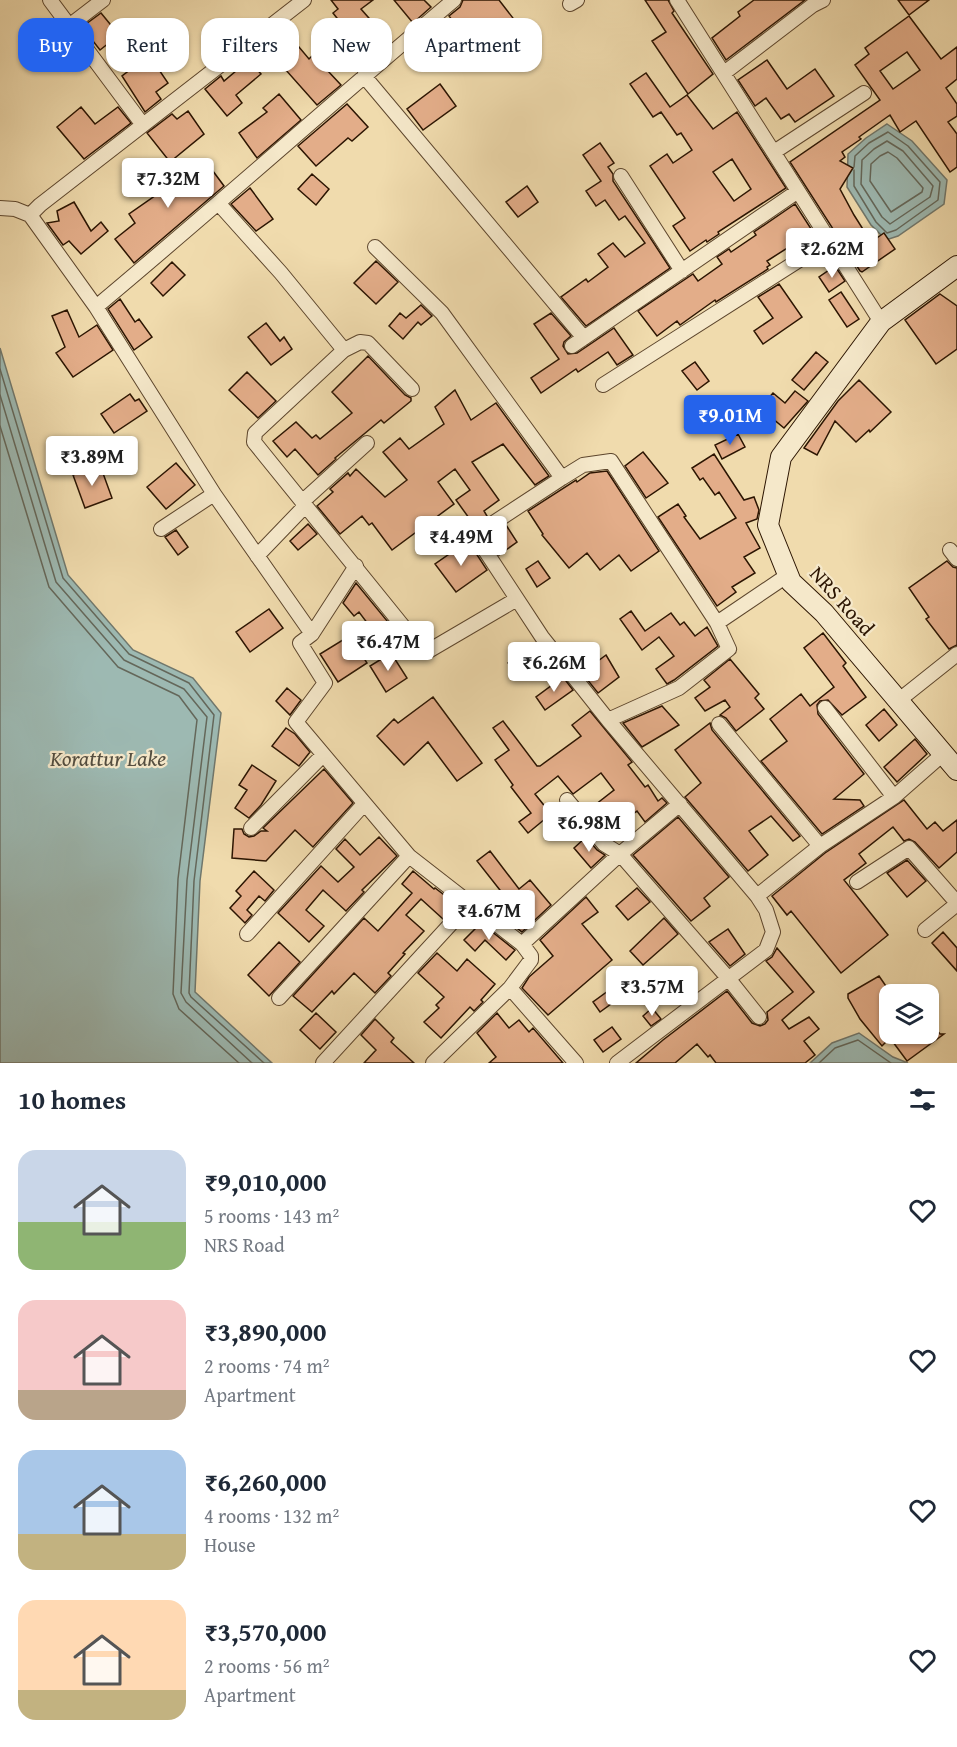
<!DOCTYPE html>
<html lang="en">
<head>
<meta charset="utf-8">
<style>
	:root { --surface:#fff; --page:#f6f6f7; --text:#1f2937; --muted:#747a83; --accent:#2563eb }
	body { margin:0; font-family:"Gentium Book Plus",serif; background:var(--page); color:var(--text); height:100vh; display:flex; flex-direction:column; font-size:22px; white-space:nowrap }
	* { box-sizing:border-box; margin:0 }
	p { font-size:20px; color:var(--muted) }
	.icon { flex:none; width:33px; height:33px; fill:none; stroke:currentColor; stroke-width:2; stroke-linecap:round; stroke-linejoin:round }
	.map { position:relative; height:1063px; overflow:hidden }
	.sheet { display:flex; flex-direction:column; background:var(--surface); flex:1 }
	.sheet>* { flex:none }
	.hud { position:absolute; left:18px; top:18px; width:600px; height:54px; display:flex; gap:12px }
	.tools { position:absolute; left:879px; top:984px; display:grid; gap:12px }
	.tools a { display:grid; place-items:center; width:60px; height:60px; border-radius:12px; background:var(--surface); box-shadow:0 2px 4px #0004; font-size:30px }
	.price { position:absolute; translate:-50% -51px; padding:0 14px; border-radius:6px; background:#fff; color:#222; font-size:20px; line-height:39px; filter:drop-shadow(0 2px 3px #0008) }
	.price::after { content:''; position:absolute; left:50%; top:36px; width:18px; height:14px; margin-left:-9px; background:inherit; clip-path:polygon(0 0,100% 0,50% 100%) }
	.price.on { background:var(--accent); color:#fff }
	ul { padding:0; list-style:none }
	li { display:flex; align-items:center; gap:18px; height:150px; padding:0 18px }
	li span { display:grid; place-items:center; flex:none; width:168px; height:120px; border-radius:18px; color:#555 }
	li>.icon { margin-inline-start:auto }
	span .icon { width:72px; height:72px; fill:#fffc; stroke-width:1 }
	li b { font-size:26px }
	h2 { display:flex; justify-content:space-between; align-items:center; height:72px; padding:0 18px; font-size:26px }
	.pill { padding:0 21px; border-radius:18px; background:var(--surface); box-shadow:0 2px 4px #0004; font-size:21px; line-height:54px }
	.pill.on { background:var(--accent); color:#fff }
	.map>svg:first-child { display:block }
	.water { fill:#9db9b2; stroke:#70776c; stroke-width:1.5 }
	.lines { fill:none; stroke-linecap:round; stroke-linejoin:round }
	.shore { stroke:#64675a; stroke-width:1.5 }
	.building { fill:#e3ad89; stroke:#2c1502; stroke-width:1.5; fill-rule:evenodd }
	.street-casing { stroke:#5d462d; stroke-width:16 }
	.secondary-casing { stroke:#2c1502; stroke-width:22 }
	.street { stroke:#f5e8ca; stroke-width:14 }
	.secondary { stroke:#f5e8ca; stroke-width:20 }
	.labels { text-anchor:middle; stroke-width:4.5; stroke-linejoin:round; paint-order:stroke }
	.street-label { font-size:21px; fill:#2c1502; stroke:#f5e8ca }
	.water-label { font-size:22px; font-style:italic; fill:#544e40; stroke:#f5e8ca }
</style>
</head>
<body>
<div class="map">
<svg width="957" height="1063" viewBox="0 0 957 1063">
	<rect width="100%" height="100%" fill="#f0dbad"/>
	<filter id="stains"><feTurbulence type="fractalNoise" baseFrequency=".00333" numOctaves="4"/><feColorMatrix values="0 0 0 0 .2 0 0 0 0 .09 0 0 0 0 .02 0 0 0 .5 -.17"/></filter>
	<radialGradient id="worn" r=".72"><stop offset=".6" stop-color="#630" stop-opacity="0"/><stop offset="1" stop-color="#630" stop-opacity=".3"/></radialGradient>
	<path class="water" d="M887 124 912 141 947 180 944 204 898 236 886 240 871 225 847 187 848 154 866 138Z
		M0 348 68 575 133 650 193 678 221 713 200 881 195 992 272 1063H0Z
		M859 1033 893 1057 908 1063H810L832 1043Z"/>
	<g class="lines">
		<path class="shore" d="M887 141 903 151 933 186 930 197 890 224 882 217 861 184 862 160 874 149Z
			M888 152 897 158 923 188 922 192 891 212 870 181 871 164 880 156Z
			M854 170V186L876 222 887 233 896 230 938 200 940 182 908 146 888 132 869 143 855 156 854 167
			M0 369 63 578 129 654 189 683 214 715 194 881 189 993 191 997 264 1063
			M0 395 56 582 124 660 184 689 207 717 187 880 181 993 186 1002 252 1063
			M0 426 49 587 118 667 179 696 197 720 178 879 173 994 179 1009 239 1063
			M819 1063 835 1048 858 1040 891 1063"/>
	</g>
	<path class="building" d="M331 0H373L361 9 390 42 361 67 333 36 344 27 333 13 338 9Z
		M394 0H424L431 7 413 23Z
		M463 0H499L523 31 483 62 449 16 460 7Z
		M645 0H668L674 11 672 13 713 74 688 94 652 41 666 32Z
		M754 0H805L726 60 712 38 740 16 738 12Z
		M898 0H929L909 15Z
		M101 13 119 35 100 50 82 27Z
		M909 16 941 59 957 47V79L946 88 957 104V116L948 122 957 134V167L950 172 916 121 900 132 890 115 859 137 861 139 842 152 845 157 840 161 853 168 840 189 854 215 871 242 884 233 895 249 862 272 860 271 790 162 880 100 855 65 869 54 865 48ZM907 52 920 70 893 89 880 71Z
		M283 28 309 59 313 55 341 85 317 105 277 60 276 61 268 53 280 42 274 35Z
		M151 58 168 83 156 92 161 99 145 112 122 76 135 66 137 69Z
		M249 60 261 74 236 95 242 103 227 116 205 89 221 76 224 81Z
		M767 60 787 89 815 69 834 96 795 122 789 114 781 119 766 98 755 106 738 80Z
		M646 73 670 107 687 95 713 129 737 112 786 188 718 232 719 234 707 242 706 240 690 251 673 226 685 218 650 166 667 154 673 163 692 150 681 133 677 135 661 112 653 117 630 84ZM732 159 751 189 734 201 713 172Z
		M440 84 456 106 423 130 407 109Z
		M279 94 301 120 257 158 239 133 267 112 263 108Z
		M347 104 368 127 352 141 348 138 316 166 298 146Z
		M81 107 95 124 118 107 131 123 84 159 57 127Z
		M188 111 204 134 170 162 147 133 172 114 177 119Z
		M600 143 614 163 608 167 613 174V181L670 268 586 326 561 297 586 279 588 282 608 267 598 254 613 243 625 257 645 243 625 216 619 220 605 200 596 206 586 191 601 181 583 155Z
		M204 159 224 186 134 263 115 239 135 223 129 214 156 195 152 190 173 175 177 180Z
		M312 174 329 189 316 205 298 189Z
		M527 186 538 202 518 217 506 202Z
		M250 188 273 219 256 231 231 204Z
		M74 202 91 231 101 222 108 231 81 254 69 241 63 245 47 223 59 221 57 211Z
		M795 204 817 238 796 251 792 245 767 261 770 265 767 267 768 269 716 302 715 300 680 325 677 321 657 336 638 311 693 274 698 281 722 264 717 257 729 249 731 252 756 235 754 232Z
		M376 261 398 282 376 304 354 283Z
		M172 262 185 275 163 296 151 283Z
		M835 266 845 281 829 292 819 277Z
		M779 284 802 317 763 344 754 331 773 318 758 297Z
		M841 292 859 319 847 327 829 300Z
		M940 294 957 306V349L936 364 905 320Z
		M120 299 135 322 139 319 152 337 134 350 108 309Z
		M421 305 432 316 421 325 418 322 403 339 389 326 400 313 406 318Z
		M67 310 79 337 97 325 113 350 73 377 56 353 65 347 52 316Z
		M551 313 571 336 564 342 563 346 568 354 577 353 614 328 633 355 617 365 608 352 578 372 576 369 541 393 531 378 559 359 534 324Z
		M266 323 280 341 284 337 292 349 271 365 248 337Z
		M816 352 828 362 804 390 792 380Z
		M368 356 405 395 411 398V401L384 423 381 420 335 458 336 459 318 475 295 449 287 457 273 441 296 422 312 438 316 435 320 439 352 413 332 392Z
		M695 362 709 381 697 390 682 371Z
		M247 372 276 401 258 418 229 390Z
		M859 380 891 412 870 432 869 430 856 442 835 421 817 455 804 448 838 401Z
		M455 390 471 420 496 403 549 476 535 485 503 444 472 462 499 500 484 511 487 516 474 525 456 500 470 490 455 469 438 482 454 504 392 550 372 523 369 525 362 516 340 534 317 506 333 492 330 489 348 473 350 476 356 469 385 497 407 480 383 452 400 438 409 449 444 424 435 407Z
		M795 391 808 401 784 428 760 408 773 393 785 403Z
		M130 394 135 401 139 399 147 411 114 433 101 414Z
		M738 434 745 447 722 459 715 445Z
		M643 452 668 483 646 498 625 466Z
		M714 454 744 500 754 497 759 510 757 519 746 523 760 548 744 557 755 573 732 587 736 592 717 606 658 517 678 504 686 516 684 517 700 539 736 518 719 492 715 495 703 478 700 480 692 468Z
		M176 463 195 485 166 509 147 487Z
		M100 465 112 498 85 508 73 475Z
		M607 471 659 551 631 571 619 555 600 570 587 553 569 568 542 535 543 534 528 511 576 480 577 482 590 473Z
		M308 524 317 534 298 550 290 541Z
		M506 525 517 542 499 555 487 538Z
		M176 530 188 547 178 555 165 537Z
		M468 541 487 570 456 592 435 564Z
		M538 561 550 578 537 587 526 569Z
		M947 561 953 567 957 568V645L949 649 926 619 929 617 909 588Z
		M356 583 388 622 374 632 359 612 354 616 343 603Z
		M269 609 283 628 250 652 236 632Z
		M631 611 645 631 671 613 680 625 684 622 695 636 707 627 718 646 674 680 667 684 656 669 674 656 659 637 642 650 620 619Z
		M823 633 846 663 843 666 866 697 842 715 828 700 820 701 817 705 818 714 864 774 834 799 860 800 864 806 822 834 761 761 787 741 770 719 801 694 810 706 834 687 804 648Z
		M346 638 352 648 356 645 367 663 338 682 320 654Z
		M535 643 544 654 516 673 508 663Z
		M391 653 407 678 386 692 370 666Z
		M606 655 619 677 598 693 582 673Z
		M730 659 759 694 755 698 764 709 736 731 726 718 720 715 730 707 725 700 705 711 695 698 710 687 704 680Z
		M563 677 573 690 545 710 536 697Z
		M287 688 301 700 290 715 276 701Z
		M433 697 482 763 457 781 428 742 404 765 377 736 394 719 398 723Z
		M662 706 679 725 642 747 623 723Z
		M884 709 897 725 879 741 866 725Z
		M590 711 632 762 628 765 645 787 648 785 658 801 662 798 667 803 645 822 637 811 607 834 600 825 601 824 599 821 601 820 591 808 614 790 601 773 573 794 558 776 535 794 551 814 528 833 519 822 531 813 511 787 513 785 495 760 509 750 493 728 503 721 537 766H540L581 736 572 725Z
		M710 723 712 730 800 836 793 841 771 816 749 831 768 855 748 871 685 797 701 783 675 750Z
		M286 728 295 734 310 752 299 766 272 746Z
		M915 739 927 754 897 782 884 767Z
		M252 765 276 781 261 805 249 818 235 808 247 790 239 785Z
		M324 769 353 803 313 847 295 830 266 861 232 858 234 829H242L244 834 249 837 254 836 261 831H267L263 828Z
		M904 800 927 829 935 822 943 831 957 820V852L939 868 915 842 909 839 904 841 893 827 859 854 866 863 844 880 888 935 841 973 791 911 787 915 772 896 825 853Z
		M678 817 729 877 704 898 710 906 691 921 633 855Z
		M379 837 397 856 362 890 364 892 346 911 323 890 306 910 324 926 309 942 278 913 321 866 338 882 354 867 336 849 345 839 360 855Z
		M586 837 597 850 605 855 591 868 574 848Z
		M490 851 519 889 530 880 551 905 522 932 494 910 507 899 477 861Z
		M907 860 926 881 907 897 887 873Z
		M254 871 274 890 265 901 259 896 247 910 252 915 245 923 230 908 241 896 236 891Z
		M413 871 434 889 435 888 456 904 443 919 421 899 406 915 424 931 403 953 405 954 388 973 391 976 375 993 354 973 334 994 332 991 312 1012 293 996 364 918 378 931 412 893 402 884Z
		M637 888 650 902 628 920 616 906Z
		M586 897 598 912 582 924 612 960 548 1015 522 988 529 977 553 956 540 940Z
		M664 918 678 934 643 965 630 951Z
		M481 923 515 950 506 960 485 940 475 951 464 940Z
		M728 929 745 954 730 966 709 942Z
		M943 932 957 948V971L932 943Z
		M279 942 300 962 269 996 248 975Z
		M777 948 814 992 782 1020 789 1029 809 1017 819 1029 804 1041 815 1055 805 1063H716L710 1055 708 1057 697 1044 675 1063H636L663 1040 727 991 752 1023 760 1026 765 1024 768 1020 767 1012 793 992 766 961 772 957Z
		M437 953 457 971 467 959 495 984 481 1000 483 1002 474 1011 470 1007 441 1038 424 1022 439 1008 436 1005 444 997 418 973Z
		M879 976 890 992V1034H928V1019L940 1034H944L907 1061 890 1038 882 1046 860 1019 848 998V994Z
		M608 991 615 1001 600 1012 593 1002Z
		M652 1008 661 1019 651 1026 643 1016Z
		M316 1013 336 1032 320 1049 300 1030Z
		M497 1013 509 1028 519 1020 529 1032 533 1028 563 1063H489L496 1057 477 1033Z
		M375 1019 394 1038 391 1042 414 1063H364L376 1050 361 1035Z
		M612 1027 621 1039 603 1052 594 1040Z"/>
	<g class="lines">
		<defs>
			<path id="street" d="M50 0 143 125 304 0
				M677 0 881 322
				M570 4 577 0
				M69 26 103 0
				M724 73 813 5 823 0
				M364 76 584 338
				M774 152 864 93
				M621 176 682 271
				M219 204 281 273 344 350 255 433 254 442 423 651 430 650 517 599
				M0 208 15 209 30 215 96 307 214 494 161 529
				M30 215 40 205 143 125
				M375 247 442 313 562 478 475 535 542 637 608 720
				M96 307C217 206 334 101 454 0
				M572 346 798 191
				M344 350 360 342 368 343 412 389
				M603 385 829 241
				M562 478 583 465 611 461 717 623
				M214 494 312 634 356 566
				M303 501 367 443
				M950 550 957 559
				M257 556 306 505
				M312 634 300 643 325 683 296 722 409 856 522 944 531 956V960L510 988 433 1063
				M898 701 957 654
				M825 708 894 797
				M719 724 820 846
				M567 800 604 844 620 854 728 978 759 1017
				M251 828 323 755
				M857 882 909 848 957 903
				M757 896 608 720 679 688 729 649 717 623 788 575
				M925 930 957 904
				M247 934 364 804
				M522 944 620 854 680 804
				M510 988 576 1063
				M279 998 409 856
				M323 1063 470 903
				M617 1063 766 950 773 932 766 910 757 896 820 846 894 797 943 754"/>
			<path id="secondary" d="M957 266 881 322 781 457 768 525 791 582 824 613 957 770"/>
		</defs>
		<use href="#street" class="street-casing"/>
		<use href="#secondary" class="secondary-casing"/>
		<use href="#street" class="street"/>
		<use href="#secondary" class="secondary"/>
	</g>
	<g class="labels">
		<g class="street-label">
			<text transform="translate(842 601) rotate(48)" y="7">NRS Road</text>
		</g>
		<g class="water-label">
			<text x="108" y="766">Korattur Lake</text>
		</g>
	</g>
	<rect width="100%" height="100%" filter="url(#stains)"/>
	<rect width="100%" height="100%" fill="url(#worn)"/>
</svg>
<div class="tools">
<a><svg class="icon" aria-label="layers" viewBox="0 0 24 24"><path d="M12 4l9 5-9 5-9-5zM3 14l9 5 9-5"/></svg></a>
</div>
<b class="price" style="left:168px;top:209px">₹7.32M</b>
<b class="price" style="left:832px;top:279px">₹2.62M</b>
<b class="price on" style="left:730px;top:446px">₹9.01M</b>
<b class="price" style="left:92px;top:487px">₹3.89M</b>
<b class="price" style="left:461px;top:567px">₹4.49M</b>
<b class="price" style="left:388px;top:672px">₹6.47M</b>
<b class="price" style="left:554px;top:693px">₹6.26M</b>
<b class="price" style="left:589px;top:853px">₹6.98M</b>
<b class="price" style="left:489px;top:941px">₹4.67M</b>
<b class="price" style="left:652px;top:1017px">₹3.57M</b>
<div class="hud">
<a class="pill on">Buy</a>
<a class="pill">Rent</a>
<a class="pill">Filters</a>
<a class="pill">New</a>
<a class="pill">Apartment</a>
</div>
</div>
<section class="sheet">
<h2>10 homes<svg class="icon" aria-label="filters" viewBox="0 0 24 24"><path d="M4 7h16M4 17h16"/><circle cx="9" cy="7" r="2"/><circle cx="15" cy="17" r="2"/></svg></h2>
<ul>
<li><span style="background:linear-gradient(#c9d6e8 60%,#8fb573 0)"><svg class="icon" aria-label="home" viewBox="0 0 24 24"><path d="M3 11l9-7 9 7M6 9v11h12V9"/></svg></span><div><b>₹9,010,000</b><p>5 rooms · 143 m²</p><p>NRS Road</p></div><svg class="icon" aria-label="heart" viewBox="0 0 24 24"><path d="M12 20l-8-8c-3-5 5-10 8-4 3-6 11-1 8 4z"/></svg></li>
<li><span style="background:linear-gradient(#f6c9c9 75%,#b9a48a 0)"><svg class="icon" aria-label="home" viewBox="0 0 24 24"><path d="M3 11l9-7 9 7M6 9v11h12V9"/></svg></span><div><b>₹3,890,000</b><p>2 rooms · 74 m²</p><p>Apartment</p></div><svg class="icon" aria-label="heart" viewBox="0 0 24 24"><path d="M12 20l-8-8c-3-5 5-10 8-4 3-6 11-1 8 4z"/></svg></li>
<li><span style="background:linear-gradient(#a9c7e8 70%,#c2b280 0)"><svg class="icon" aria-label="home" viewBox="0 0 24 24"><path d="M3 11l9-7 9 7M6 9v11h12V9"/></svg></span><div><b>₹6,260,000</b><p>4 rooms · 132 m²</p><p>House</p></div><svg class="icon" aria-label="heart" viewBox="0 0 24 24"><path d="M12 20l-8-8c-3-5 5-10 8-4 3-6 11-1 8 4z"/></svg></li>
<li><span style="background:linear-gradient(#ffd9b3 75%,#c2b280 0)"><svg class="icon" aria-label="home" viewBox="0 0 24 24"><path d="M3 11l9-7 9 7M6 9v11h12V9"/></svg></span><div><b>₹3,570,000</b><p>2 rooms · 56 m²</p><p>Apartment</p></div><svg class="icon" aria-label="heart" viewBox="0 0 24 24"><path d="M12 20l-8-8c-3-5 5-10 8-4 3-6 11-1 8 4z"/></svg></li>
</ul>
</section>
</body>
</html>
